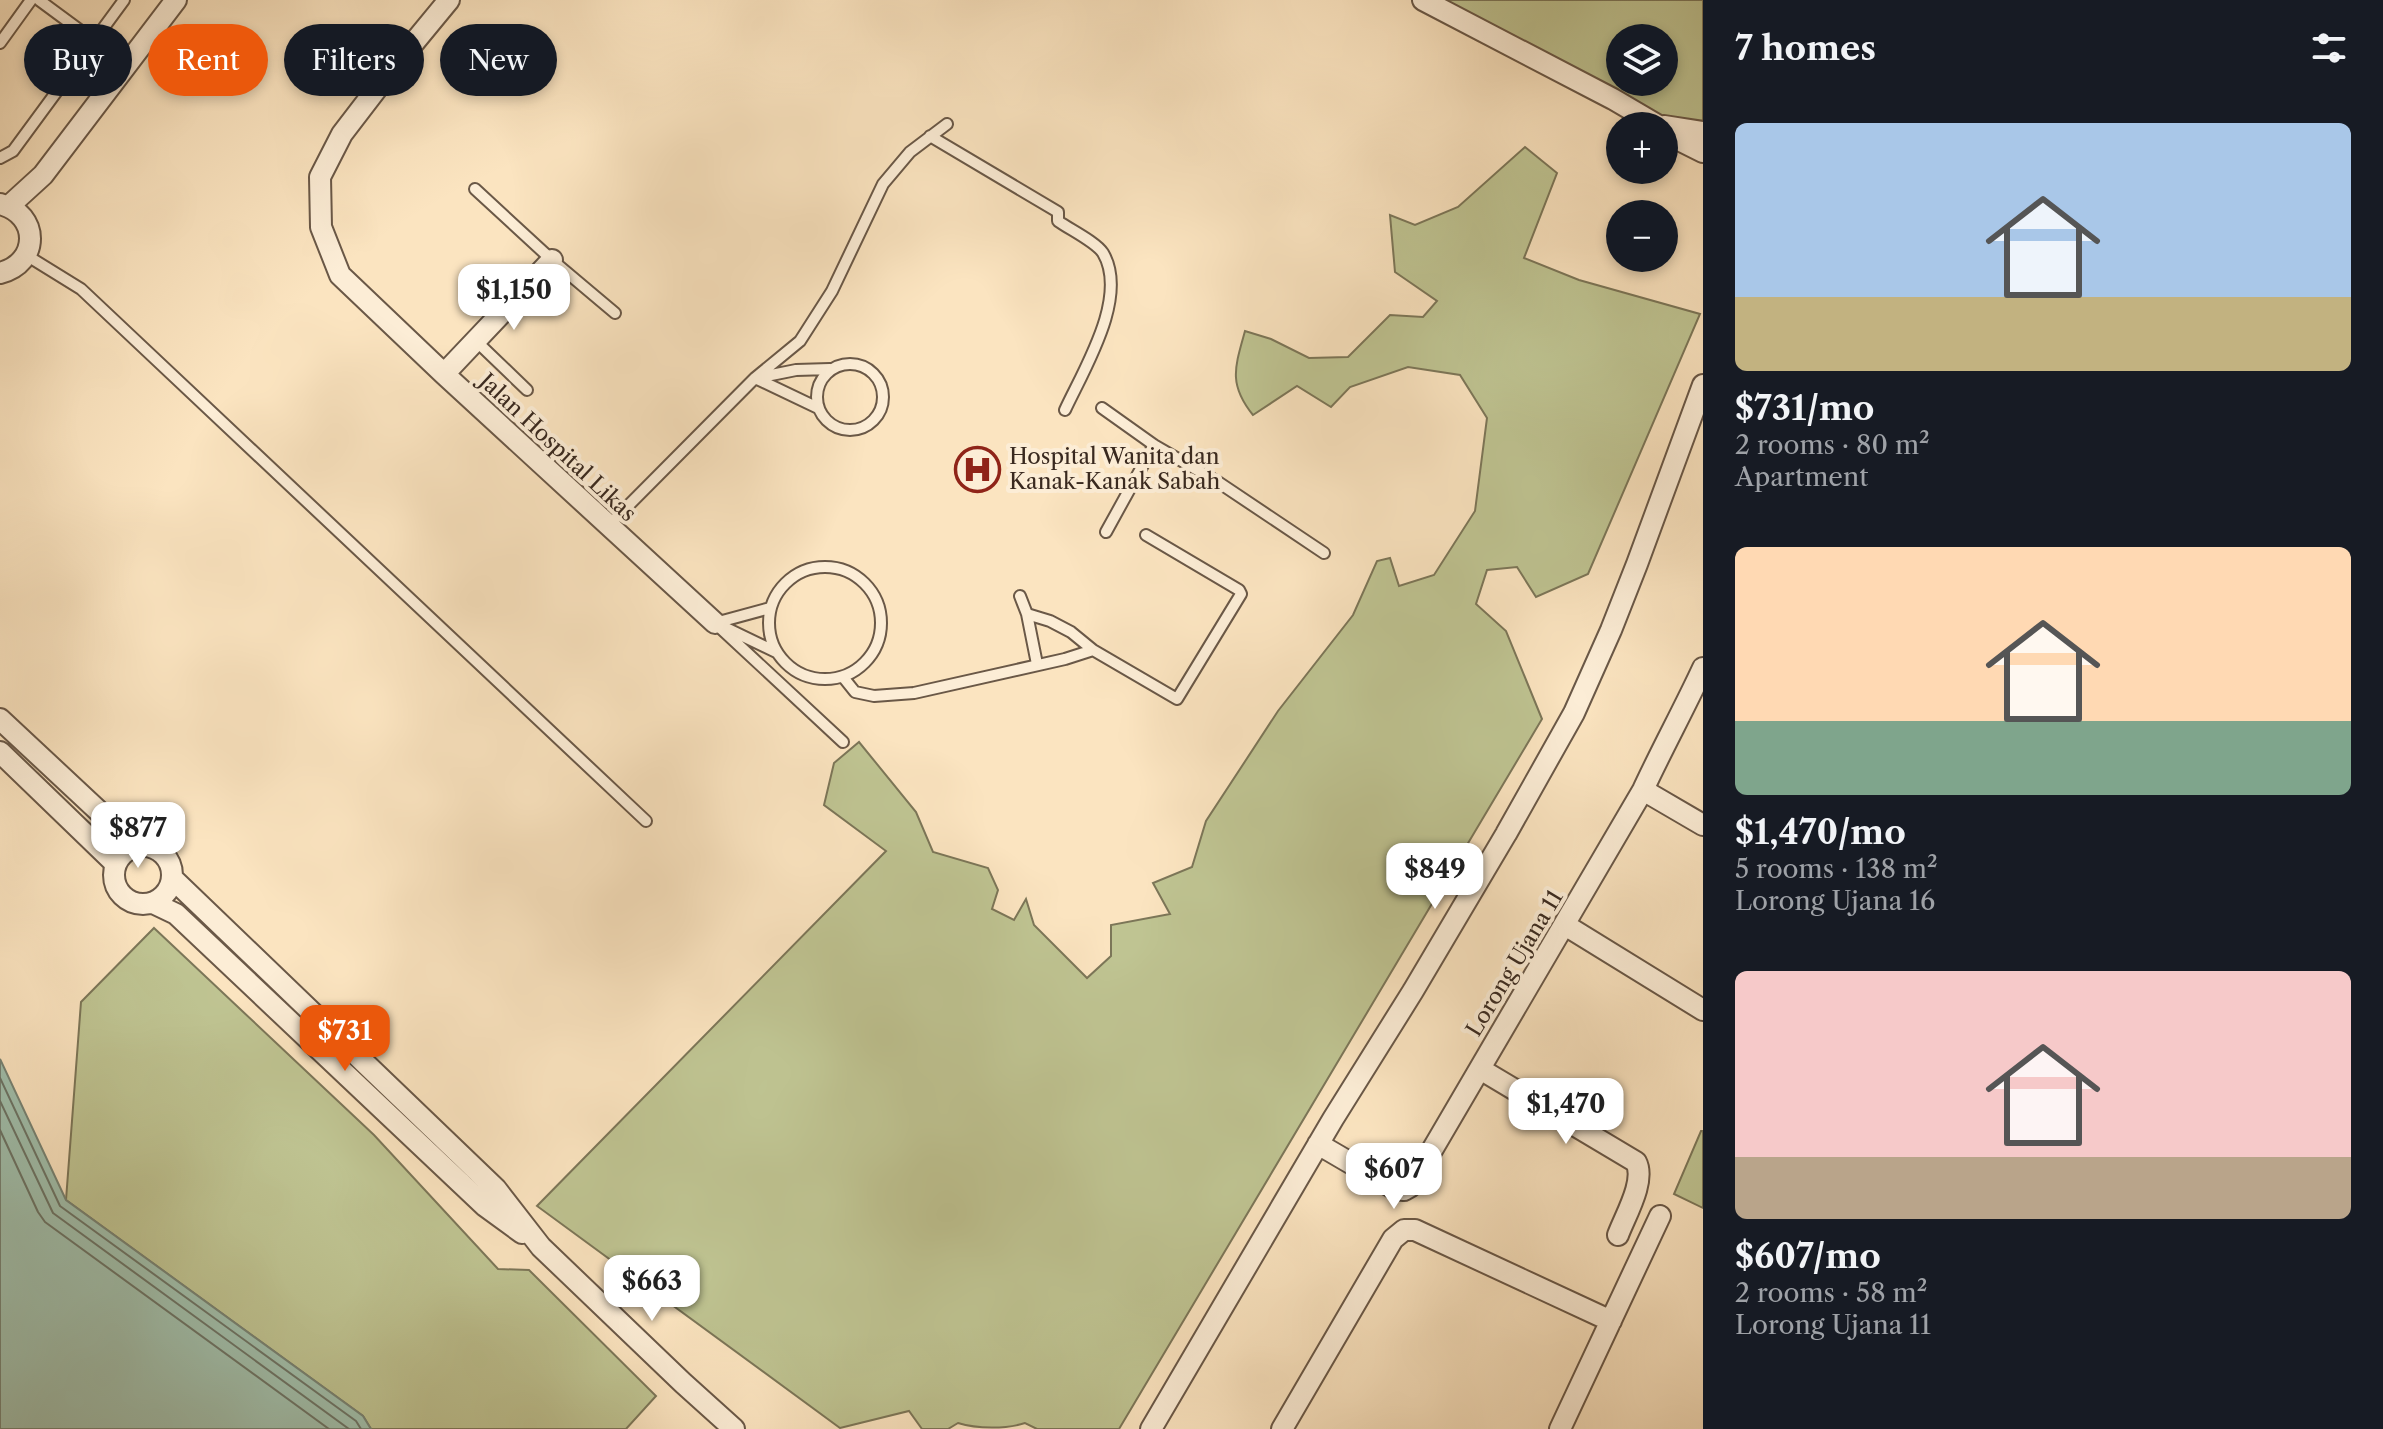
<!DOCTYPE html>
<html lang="en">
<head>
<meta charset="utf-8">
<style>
	:root { --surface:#171b24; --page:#242831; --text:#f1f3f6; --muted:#9ea1a6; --accent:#ea580c }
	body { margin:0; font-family:"Libre Caslon Text",serif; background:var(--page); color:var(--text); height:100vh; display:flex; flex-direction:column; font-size:30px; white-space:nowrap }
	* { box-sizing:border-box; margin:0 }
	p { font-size:26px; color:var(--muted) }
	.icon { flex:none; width:44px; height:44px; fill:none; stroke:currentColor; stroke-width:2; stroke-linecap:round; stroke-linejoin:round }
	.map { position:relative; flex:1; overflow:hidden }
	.panel { display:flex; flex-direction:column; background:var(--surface); width:680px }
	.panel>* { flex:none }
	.banner { position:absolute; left:24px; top:24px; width:760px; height:72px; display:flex; gap:16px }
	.controls { position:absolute; left:1606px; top:24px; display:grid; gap:16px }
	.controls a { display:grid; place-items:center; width:72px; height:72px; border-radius:50%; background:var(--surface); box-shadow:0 4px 12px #0003; font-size:40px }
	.price { position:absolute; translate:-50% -68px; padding:0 18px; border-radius:16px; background:#fff; color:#222; font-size:26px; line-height:52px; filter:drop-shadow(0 2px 4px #0008) }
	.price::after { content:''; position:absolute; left:50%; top:48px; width:24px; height:18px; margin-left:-12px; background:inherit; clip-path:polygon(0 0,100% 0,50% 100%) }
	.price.on { background:var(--accent); color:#fff }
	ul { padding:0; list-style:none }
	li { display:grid; align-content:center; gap:16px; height:424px; padding:0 32px }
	li span { display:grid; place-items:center; height:248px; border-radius:12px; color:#555 }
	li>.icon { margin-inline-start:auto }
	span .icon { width:144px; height:144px; fill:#fffc; stroke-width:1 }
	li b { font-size:34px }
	h2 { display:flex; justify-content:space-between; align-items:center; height:96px; padding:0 32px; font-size:34px }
	.chip { padding:0 28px; border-radius:36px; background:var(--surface); box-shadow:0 4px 12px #0003; font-size:28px; line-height:72px }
	.chip.on { background:var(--accent); color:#fff }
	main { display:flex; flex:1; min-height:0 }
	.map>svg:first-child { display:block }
	.green { fill:#bfc492; stroke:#7c7658; stroke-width:2; fill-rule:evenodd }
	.water { fill:#a0bfac; stroke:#778374; stroke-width:2 }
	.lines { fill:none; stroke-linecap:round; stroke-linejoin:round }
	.shore { stroke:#6c7466; stroke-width:2 }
	.lane-casing { stroke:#6a5847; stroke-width:14 }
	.street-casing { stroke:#6a5847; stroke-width:24 }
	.lane { stroke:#fcedd6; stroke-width:10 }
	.street { stroke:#fcedd6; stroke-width:20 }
	.labels { text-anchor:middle; stroke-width:8; stroke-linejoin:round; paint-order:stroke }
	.street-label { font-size:22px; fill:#39291f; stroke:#fcedd6 }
	.poi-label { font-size:22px; fill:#39291f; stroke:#fcedd6; text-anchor:start }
</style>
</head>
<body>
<main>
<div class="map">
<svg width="1703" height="1429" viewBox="0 0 1703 1429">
	<rect width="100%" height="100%" fill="#fbe4c0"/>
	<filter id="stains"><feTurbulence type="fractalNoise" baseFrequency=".0025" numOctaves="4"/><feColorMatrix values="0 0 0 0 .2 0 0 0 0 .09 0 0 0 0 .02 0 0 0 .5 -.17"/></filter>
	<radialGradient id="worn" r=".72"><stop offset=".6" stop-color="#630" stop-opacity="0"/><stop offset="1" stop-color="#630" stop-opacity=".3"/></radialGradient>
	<path class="green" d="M1423 0H1703V132L1674 127ZM1620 38H1664V82H1620Z
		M1525 147 1557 173 1524 258 1579 280 1700 314 1588 574 1536 597 1517 567 1487 570 1476 604 1506 631 1542 719 1119 1429H1037L1025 1423C1007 1429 977 1429 958 1423L948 1429H922L909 1411 840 1428 537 1206 886 851 824 805 834 763 859 742 916 812 933 852 988 868 998 890 992 909 1014 920 1026 899 1034 925 1087 978 1111 956V925L1170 914 1153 883 1192 867 1206 821 1278 711 1353 615 1377 561 1390 558 1399 586 1434 575 1475 511 1487 418 1460 375 1408 367 1350 387 1331 407 1297 386 1253 415C1228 384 1235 367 1245 331L1271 339 1309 358 1348 357 1390 315 1423 317 1437 301 1395 272 1390 215 1415 225 1458 207Z
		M154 928 374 1135 498 1269 529 1270 656 1396 626 1429H371L363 1416 66 1200 81 1002Z
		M1701 1131H1703V1208L1674 1194Z"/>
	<path class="water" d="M0 1059 66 1200 363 1416 371 1429H0Z"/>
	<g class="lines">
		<path class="shore" d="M0 1078 60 1206 356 1421 361 1429
			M0 1101 53 1213 349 1429
			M0 1130 38 1212 45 1222 329 1429"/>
		<defs>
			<path id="lane" d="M39 0 127 65
				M0 43 31 0
				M930 136 1058 212V221C1069 229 1096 242 1103 253 1129 297 1084 369 1065 410
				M0 158 13 151 124 0
				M475 189 552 260 615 313
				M26 255 81 289 646 821
				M475 340 527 390
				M817 397a33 33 0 1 1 66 0a33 33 0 1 1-66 0Z
				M755 378 818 408
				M757 378 796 370 830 369
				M1102 408 1154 445 1218 482 1324 553
				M608 526 755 378 800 341 832 291 883 184 910 152 947 124
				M1106 532 1154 445
				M769 623a56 56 0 1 1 112 0a56 56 0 1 1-112 0Z
				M1020 596 1027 614
				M715 623 843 742
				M715 623 770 608
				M724 627 776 652
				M1037 664 1027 614 1050 621 1071 632 1093 650 1177 699 1241 594 1239 590 1146 535
				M843 677 855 692 874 696 914 693 1065 659 1093 650"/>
			<path id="street" d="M449 0 388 74 342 134 320 177 321 227 340 275 444 374 715 623
				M1423 0 1613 99 1659 126
				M1664 126 1703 132
				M1664 130 1673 137 1703 152
				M0 204C40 214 40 263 0 273
				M9 206 43 175 176 0
				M444 374 552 260
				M0 719 136 846
				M0 752 116 864
				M1643 790 1703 825
				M114 875a29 29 0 1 1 58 0a29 29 0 1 1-58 0Z
				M172 878 496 1189 541 1247 683 1383 734 1429
				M153 903 176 914 485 1206 522 1233
				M1565 925 1703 1010
				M1480 1069 1636 1162C1646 1181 1625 1216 1618 1235
				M1318 1144 1395 1189 1404 1190 1411 1186 1643 790C1662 749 1684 709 1703 668
				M1151 1429 1333 1119 1413 991 1506 834 1574 713 1611 630 1637 564 1703 385
				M1282 1429 1393 1239 1404 1230H1415L1611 1321
				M1560 1429 1660 1216"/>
		</defs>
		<use href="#lane" class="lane-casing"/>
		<use href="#street" class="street-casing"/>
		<use href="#lane" class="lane"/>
		<use href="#street" class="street"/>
	</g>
	<defs>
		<symbol id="hospital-ring" viewBox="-11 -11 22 22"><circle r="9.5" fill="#fcedd6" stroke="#8f2418" stroke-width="1.5"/><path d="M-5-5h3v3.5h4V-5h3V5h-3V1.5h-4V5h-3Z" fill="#8f2418"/></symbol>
	</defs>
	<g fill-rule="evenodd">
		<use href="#hospital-ring" x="952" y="444" width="51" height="51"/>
	</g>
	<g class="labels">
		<g class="street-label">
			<text transform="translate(558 447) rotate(43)" y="8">Jalan Hospital Likas</text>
			<text transform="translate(1514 963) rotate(-59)" y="8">Lorong Ujana 11</text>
		</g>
		<g class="poi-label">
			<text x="1009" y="464">Hospital Wanita dan<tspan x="1009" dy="25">Kanak-Kanak Sabah</tspan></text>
		</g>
	</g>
	<rect width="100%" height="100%" filter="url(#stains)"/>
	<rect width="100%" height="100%" fill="url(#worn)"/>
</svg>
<div class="controls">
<a><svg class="icon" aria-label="layers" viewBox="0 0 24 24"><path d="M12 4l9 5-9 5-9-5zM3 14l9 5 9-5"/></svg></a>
<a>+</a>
<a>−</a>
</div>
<b class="price" style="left:514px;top:332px">$1,150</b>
<b class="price" style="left:138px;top:870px">$877</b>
<b class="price" style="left:1435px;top:911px">$849</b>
<b class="price on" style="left:345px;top:1073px">$731</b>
<b class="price" style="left:1566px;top:1146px">$1,470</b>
<b class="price" style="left:1394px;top:1211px">$607</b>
<b class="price" style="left:652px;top:1323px">$663</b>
<div class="banner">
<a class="chip">Buy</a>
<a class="chip on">Rent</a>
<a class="chip">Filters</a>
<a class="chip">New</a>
</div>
</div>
<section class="panel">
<h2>7 homes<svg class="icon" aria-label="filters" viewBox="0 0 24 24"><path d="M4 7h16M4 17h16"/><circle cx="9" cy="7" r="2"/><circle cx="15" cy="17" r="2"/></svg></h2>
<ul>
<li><span style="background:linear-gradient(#a9c7e8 70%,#c2b280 0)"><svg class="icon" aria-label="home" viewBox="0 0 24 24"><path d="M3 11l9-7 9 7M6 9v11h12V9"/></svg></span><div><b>$731/mo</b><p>2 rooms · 80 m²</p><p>Apartment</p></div></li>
<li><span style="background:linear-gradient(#ffd9b3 70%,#7fa58c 0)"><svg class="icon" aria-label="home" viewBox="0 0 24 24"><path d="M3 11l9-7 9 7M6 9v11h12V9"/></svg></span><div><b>$1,470/mo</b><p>5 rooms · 138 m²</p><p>Lorong Ujana 16</p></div></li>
<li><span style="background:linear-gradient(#f6c9c9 75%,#b9a48a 0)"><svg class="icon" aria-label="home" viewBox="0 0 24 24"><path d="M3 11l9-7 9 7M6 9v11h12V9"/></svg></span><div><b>$607/mo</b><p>2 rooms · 58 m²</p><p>Lorong Ujana 11</p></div></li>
</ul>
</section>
</main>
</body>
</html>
